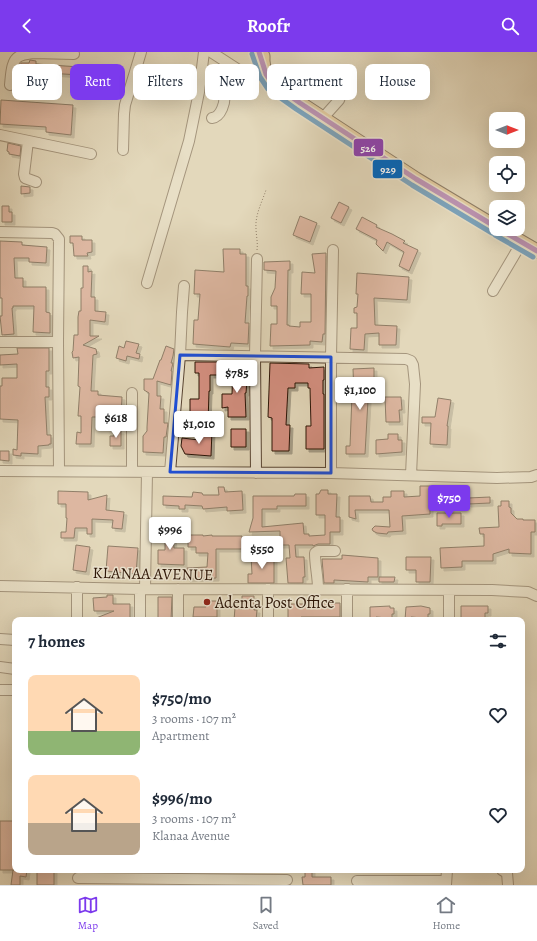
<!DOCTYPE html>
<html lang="en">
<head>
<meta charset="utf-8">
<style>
	:root { --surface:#fff; --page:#f6f6f7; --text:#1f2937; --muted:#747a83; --line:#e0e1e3; --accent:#7c3aed }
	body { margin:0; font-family:Alegreya,serif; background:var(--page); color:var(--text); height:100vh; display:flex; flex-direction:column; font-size:15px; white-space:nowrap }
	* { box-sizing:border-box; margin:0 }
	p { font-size:13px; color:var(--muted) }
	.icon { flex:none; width:22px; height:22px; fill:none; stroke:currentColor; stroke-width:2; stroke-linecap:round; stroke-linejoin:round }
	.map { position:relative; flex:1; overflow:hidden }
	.side { position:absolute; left:12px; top:565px; width:513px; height:256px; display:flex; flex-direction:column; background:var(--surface); border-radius:8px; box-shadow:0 4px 16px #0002 }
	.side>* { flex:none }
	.top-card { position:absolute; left:12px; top:12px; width:513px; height:36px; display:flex; gap:8px }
	.needle { width:26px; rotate:90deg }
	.controls { position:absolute; left:489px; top:60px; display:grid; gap:8px }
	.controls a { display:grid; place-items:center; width:36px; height:36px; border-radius:8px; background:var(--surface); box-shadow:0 4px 16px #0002; font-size:20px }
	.price { position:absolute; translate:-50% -34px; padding:0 9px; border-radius:4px; background:#fff; color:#222; font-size:13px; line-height:26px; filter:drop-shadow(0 1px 2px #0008) }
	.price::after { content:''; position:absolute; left:50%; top:24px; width:12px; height:9px; margin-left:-6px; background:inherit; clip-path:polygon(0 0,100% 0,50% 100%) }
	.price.current { background:var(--accent); color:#fff }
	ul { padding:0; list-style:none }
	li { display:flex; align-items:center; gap:12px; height:100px; padding:0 16px }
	li span { display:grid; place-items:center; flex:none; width:112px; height:80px; border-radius:8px; color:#555 }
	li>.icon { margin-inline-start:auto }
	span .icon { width:48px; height:48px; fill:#fffc; stroke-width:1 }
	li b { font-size:17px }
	h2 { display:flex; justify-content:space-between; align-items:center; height:48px; padding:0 16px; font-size:17px }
	.chip { padding:0 14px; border-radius:8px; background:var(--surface); box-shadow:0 4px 16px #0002; font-size:14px; line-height:36px }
	.chip.current { background:var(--accent); color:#fff }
	header { display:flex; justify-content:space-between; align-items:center; height:52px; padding:0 16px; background:var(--accent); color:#fff; font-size:18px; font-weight:600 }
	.menu { display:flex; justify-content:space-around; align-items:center; height:56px; border-top:1px solid var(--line); background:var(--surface); font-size:11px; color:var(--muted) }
	.menu a { display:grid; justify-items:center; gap:2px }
	.menu .current { color:var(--accent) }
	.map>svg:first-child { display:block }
	.building { fill:#d48f80; stroke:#2a1305; filter:url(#shadow) }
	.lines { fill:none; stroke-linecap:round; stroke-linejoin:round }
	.minor-casing { stroke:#584432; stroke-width:12 }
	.major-casing { stroke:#2a1305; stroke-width:15 }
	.highway-casing { stroke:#2a1305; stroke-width:16 }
	.path { stroke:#2a1305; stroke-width:1; stroke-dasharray:1 2; stroke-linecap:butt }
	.minor { stroke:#ede6d3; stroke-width:10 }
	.major { stroke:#e2bc7e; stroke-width:13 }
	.highway { stroke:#e2bc7e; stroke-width:14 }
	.bus-1-casing { stroke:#ede6d3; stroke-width:8 }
	.bus-2-casing { stroke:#ede6d3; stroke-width:8 }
	.bus-1 { stroke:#8e44ad; stroke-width:5 }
	.bus-2 { stroke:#0065bd; stroke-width:5 }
	.marked { fill:none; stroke:#1d4ed8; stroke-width:3; stroke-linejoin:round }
	.poi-dot { fill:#8f2418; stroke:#ede6d3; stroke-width:1.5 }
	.labels { text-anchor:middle; stroke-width:3; stroke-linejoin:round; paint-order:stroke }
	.street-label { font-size:16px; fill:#2a1305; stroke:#ede6d3 }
	.poi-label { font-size:16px; fill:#2a1305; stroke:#ede6d3; text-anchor:start }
	.line-badge { stroke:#ede6d3; stroke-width:1.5 }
	.badge-label { font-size:11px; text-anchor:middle; font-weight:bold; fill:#fff }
</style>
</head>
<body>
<header><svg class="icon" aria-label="back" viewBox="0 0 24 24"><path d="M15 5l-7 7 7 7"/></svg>Roofr<svg class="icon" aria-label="search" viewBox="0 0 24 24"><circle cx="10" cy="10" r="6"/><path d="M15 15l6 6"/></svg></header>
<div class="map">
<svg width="537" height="833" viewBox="0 0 537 833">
	<defs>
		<filter id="shadow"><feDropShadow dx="3" dy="3" stdDeviation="0" flood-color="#0004"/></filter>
	</defs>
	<rect width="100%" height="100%" fill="#e3d8bb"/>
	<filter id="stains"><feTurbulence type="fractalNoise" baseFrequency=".005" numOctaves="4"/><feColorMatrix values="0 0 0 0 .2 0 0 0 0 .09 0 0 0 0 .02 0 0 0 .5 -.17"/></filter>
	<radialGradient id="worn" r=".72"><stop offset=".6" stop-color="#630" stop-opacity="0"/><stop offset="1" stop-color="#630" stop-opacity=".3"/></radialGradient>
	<path class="building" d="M30 8 36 9V12L80 15V23L47 21V25L35 24V27H29L30 23 18 22 21 11H29Z
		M1 48 73 53 71 83 46 80V75L0 72Z
		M8 91 21 94 20 104 9 102V100L7 99Z
		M21 134 30 135V141L21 142Z
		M339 150 349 155 341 171 331 166Z
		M2 154H9V160H12V170H2Z
		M300 164 317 171 310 190 293 183Z
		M362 165 377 173 376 175 392 182 405 189 403 191 418 198 409 219 399 214 404 200 387 190 383 199 376 192 377 188 356 177Z
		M70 184H82V188H92V200L87 201 88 204H74L73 191H70Z
		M0 189 22 190V193L47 195 46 211 29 210V206H14L15 226H23V235H46V260L50 261V281L33 280 34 254H13V256H12L14 282 2 283 0 264H2V246H0Z
		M223 197H240V202H246V234H248V244H247L245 271H249L248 292 231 291 230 295 193 292 194 268H198L200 242H194L195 218 224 220Z
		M326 201 325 282H323L322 290 310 289V293L270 294 271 272H277V254H271V245L275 236 276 219 264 218V210L290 209V218H288L287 273H289V274L300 275V270H311V242H301L302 220 315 221 312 202Z
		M83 214H88V220L92 219 91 245H95V259L106 260 105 270 90 268V284H99L83 293 96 297 97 302 93 303 91 339H98V343L122 345 121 364 97 363V365H92L91 392H76L77 380 81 381V364H78L80 335 78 334 79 305 73 306 72 300 73 299 74 283H78V265L79 259H81V236H83Z
		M357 221 409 225 407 248 374 246 375 273 397 274 396 293H379V281L365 282 364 298 350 297 351 276H357V261H354V256L357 255 358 242H356Z
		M126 289 139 292 136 301 140 302 139 307 127 304 126 309 116 306 119 294 124 296Z
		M166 294 174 297 173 304 171 311H173L171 319H172L171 333 157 329V344H161L160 357H164V371H168L166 385H164L163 401 143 400V384L147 379V375L149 341 144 338V327H153L160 308H161Z
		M17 296H49V319H46V335H49V345H45L47 383H51V392H49V393L38 394V402L21 401V404L13 403V397L17 398 18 368 0 367V334H2V326H17V312L0 313V303L18 302Z
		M195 310H220V323H210V339H209L208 372 190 371V347H199V321H195Z
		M270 311 309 312V316L324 315V328H323V342H324V397H306V374H311L310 336H308V331H295V336H288L286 373H290L289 399H272V366L268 365Z
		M233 314 248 315 246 341H245L246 365H228V355L222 356V342H232Z
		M374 316V326L371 327V337H362L361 347 368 348 365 402H346V394H350L352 343H354L353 317Z
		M385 345H401L402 358H399L400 370H386Z
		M438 346 451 348 447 374H448L447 393 430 392 431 371H422V365H435Z
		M231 377H246V395H231Z
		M212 378 211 404 185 402 181 394 182 386 199 388 200 381Z
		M114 379H121V394H110V384H114Z
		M388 382H398V388H402V400L376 402V388L388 387Z
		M0 399H9V409L0 408Z
		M420 434H430V462L402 464 403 479 388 480 387 482 377 481 373 479 372 477 375 474 390 475 389 458H355L356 467 349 465V444H370L371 450H383V445H391V439H404V445L420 444Z
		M218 435H224L225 440 242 439 243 458 227 459V455L203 457 202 454 185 453V457H179V454L163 453V444L192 445 193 440 202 441 203 443H219Z
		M321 438H328V442H337L336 465H340V480H330V492H318L313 494V493H295L296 505H304L305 525H303V531H288L286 506H290L289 493H280V479L249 480 253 466V444H294L295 442H306V454H277V457H262V475L303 471 304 482H309V484L325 483V463H316V442H319Z
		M58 439 88 440V448L107 443 106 458 124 460 122 477 112 476 113 468 92 467V482H87V476H75L74 486H61V480H66L67 466H66V452H58Z
		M490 445V451L468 452V446Z
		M501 449H509V455L511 456V461L517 467H523V468H535V480H531V502L509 501V497L493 502V509H462V515L441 516 440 496 484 494V482H480L479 476 499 475 498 454H501Z
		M437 461H461V472H442V474H437Z
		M173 480 174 496H184V513L158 512V498H165V487H155V481Z
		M188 483H203V484L212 483V484H242V497H216V526L187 527V516L207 515 208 501H196V495H188Z
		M76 493 90 495 86 520 73 518Z
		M108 494 138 496 136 522 106 519Z
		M342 503 378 506V525H368V530L334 528V531H324L322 507H342Z
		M251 504H274V531H248V522H252Z
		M406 505H431L430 530H416V518H406Z
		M379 525H395L394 530H379Z
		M107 543H113V552H130V568H91L114 559H94L93 546 107 545Z
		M242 544H254V558H257L256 568H234L235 556 242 557Z
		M158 545H172L171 568H158Z
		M206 549H217V565H193L194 555H206Z
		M310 551H340V565H301V568H288V552H310Z
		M390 554V556H394V562H392V568H387V566L376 565V568H370V555Z
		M421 554 430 556V562H428V568H422V566L411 565V568H405L406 555Z
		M461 554H488V561H485V568H480V567L461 568Z
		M0 769H15V818H0Z
		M13 818H27L26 825 20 824V833H11Z
		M37 818H54V833H37Z
		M305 818H312V825H331V833H303L302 825H305Z"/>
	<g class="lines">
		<defs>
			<path id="minor" d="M33 0V1L74 2
				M211 0 248 24 259 25 266 22
				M10 33C11 24 11 7 20 4 24 2 29 2 33 1
				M212 66C221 65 226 50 224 41 224 37 221 35 220 31L231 13
				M322 67 339 48 345 30
				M0 83 91 102
				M28 89 24 122 25 126 36 130
				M123 98 124 62 125 53 141 0
				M0 180 52 181 55 182 59 187 58 290 59 418
				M147 231 189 89 199 40 204 0
				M493 239 522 190
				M0 290H58
				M180 303 406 307 411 309 413 313 415 332 411 423
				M0 419 331 421 497 426 531 425 537 423
				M132 420V341
				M170 420 180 303 182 260 184 234
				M256 421 255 303 257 207
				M331 421V305L333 198
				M0 534 140 537 492 538 528 540 537 544
				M77 535V568
				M145 537 147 420
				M268 537V568
				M318 537C318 524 315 514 315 501L318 499H335
				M347 537V568
				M140 568V537
				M178 568V537
				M449 568V538
				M0 587 15 588
				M0 615 15 617
				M0 638H15
				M502 818 507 821 508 833
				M78 826 287 828
				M357 829H446
				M446 833 447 818"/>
			<path id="major" d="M263 4V13L266 22 272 31 300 51 416 127 496 175
				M499 177 537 199"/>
			<path id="highway" d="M259 0 263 13"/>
		</defs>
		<use href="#minor" class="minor-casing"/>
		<use href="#major" class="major-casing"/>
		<use href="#highway" class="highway-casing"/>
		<path class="path" d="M257 198C258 190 256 183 256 176 255 163 262 150 266 138"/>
		<use href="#minor" class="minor"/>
		<use href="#major" class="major"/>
		<use href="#highway" class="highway"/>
		<defs>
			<path id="bus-1" d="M259 0 266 22 272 31 300 51 416 127 496 175
				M499 177 537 199"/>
			<path id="bus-2" d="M252 2 260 25 268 37 296 57 412 133 492 181
				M495 183 533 205"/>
		</defs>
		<use href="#bus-1" class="bus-1-casing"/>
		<use href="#bus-2" class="bus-2-casing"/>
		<use href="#bus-1" class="bus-1"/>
		<use href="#bus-2" class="bus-2"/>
	</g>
	<path d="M0 0H537V833H0ZM180 303 331 305V421L170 420Z" fill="#e3d8bb" fill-opacity=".55" fill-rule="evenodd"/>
	<path class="marked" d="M180 303 331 305V421L170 420Z"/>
	<circle class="poi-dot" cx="207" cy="550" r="4"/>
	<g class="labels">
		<g class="street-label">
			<text transform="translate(153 521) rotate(1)" y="6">KLANAA AVENUE</text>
		</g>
		<g class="poi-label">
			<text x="215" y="556">Adenta Post Office</text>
		</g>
	</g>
	<g class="line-badge">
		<rect x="353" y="86" width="31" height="19" rx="4" fill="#8e44ad"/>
		<rect x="372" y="107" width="31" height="20" rx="4" fill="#0065bd"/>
	</g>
	<g class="badge-label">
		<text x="368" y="100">526</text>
		<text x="388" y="121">929</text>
	</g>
	<rect width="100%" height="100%" filter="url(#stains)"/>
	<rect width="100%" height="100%" fill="url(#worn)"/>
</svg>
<div class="controls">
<a><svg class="needle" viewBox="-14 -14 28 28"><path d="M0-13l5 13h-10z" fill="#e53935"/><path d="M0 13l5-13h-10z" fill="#747a83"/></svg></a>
<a><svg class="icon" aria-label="locate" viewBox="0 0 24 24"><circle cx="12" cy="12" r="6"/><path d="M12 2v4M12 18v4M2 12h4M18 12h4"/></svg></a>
<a><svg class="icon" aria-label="layers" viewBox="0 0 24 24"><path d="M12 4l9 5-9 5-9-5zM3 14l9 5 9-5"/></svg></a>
</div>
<b class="price" style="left:237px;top:342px">$785</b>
<b class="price" style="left:360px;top:359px">$1,100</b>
<b class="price" style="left:116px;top:387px">$618</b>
<b class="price" style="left:199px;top:393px">$1,010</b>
<b class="price current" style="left:449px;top:467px">$750</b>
<b class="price" style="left:170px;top:499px">$996</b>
<b class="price" style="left:262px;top:518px">$550</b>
<div class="top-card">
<a class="chip">Buy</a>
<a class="chip current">Rent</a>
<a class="chip">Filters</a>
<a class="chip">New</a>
<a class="chip">Apartment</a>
<a class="chip">House</a>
</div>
<section class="side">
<h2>7 homes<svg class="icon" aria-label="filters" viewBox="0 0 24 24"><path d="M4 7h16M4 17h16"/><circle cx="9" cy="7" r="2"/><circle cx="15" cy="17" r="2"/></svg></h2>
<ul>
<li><span style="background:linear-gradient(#ffd9b3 70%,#8fb573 0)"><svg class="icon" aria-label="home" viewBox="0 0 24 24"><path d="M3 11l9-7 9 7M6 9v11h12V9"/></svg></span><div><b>$750/mo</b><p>3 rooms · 107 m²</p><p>Apartment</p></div><svg class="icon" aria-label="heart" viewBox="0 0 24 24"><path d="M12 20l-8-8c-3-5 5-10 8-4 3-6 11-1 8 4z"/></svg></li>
<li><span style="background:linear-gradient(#ffd9b3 60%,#b9a48a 0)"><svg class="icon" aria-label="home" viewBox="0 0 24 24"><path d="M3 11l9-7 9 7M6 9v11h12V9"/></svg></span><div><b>$996/mo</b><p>3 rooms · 107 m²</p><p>Klanaa Avenue</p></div><svg class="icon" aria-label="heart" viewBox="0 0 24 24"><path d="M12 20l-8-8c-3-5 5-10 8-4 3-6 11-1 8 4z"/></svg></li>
</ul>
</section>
</div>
<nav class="menu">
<a class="current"><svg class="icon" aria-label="map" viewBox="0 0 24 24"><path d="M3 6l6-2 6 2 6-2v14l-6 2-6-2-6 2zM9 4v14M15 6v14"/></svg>Map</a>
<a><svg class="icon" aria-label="saved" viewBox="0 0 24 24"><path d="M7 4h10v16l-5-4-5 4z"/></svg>Saved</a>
<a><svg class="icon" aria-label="home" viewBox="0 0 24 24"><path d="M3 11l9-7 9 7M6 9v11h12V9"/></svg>Home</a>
</nav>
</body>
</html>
